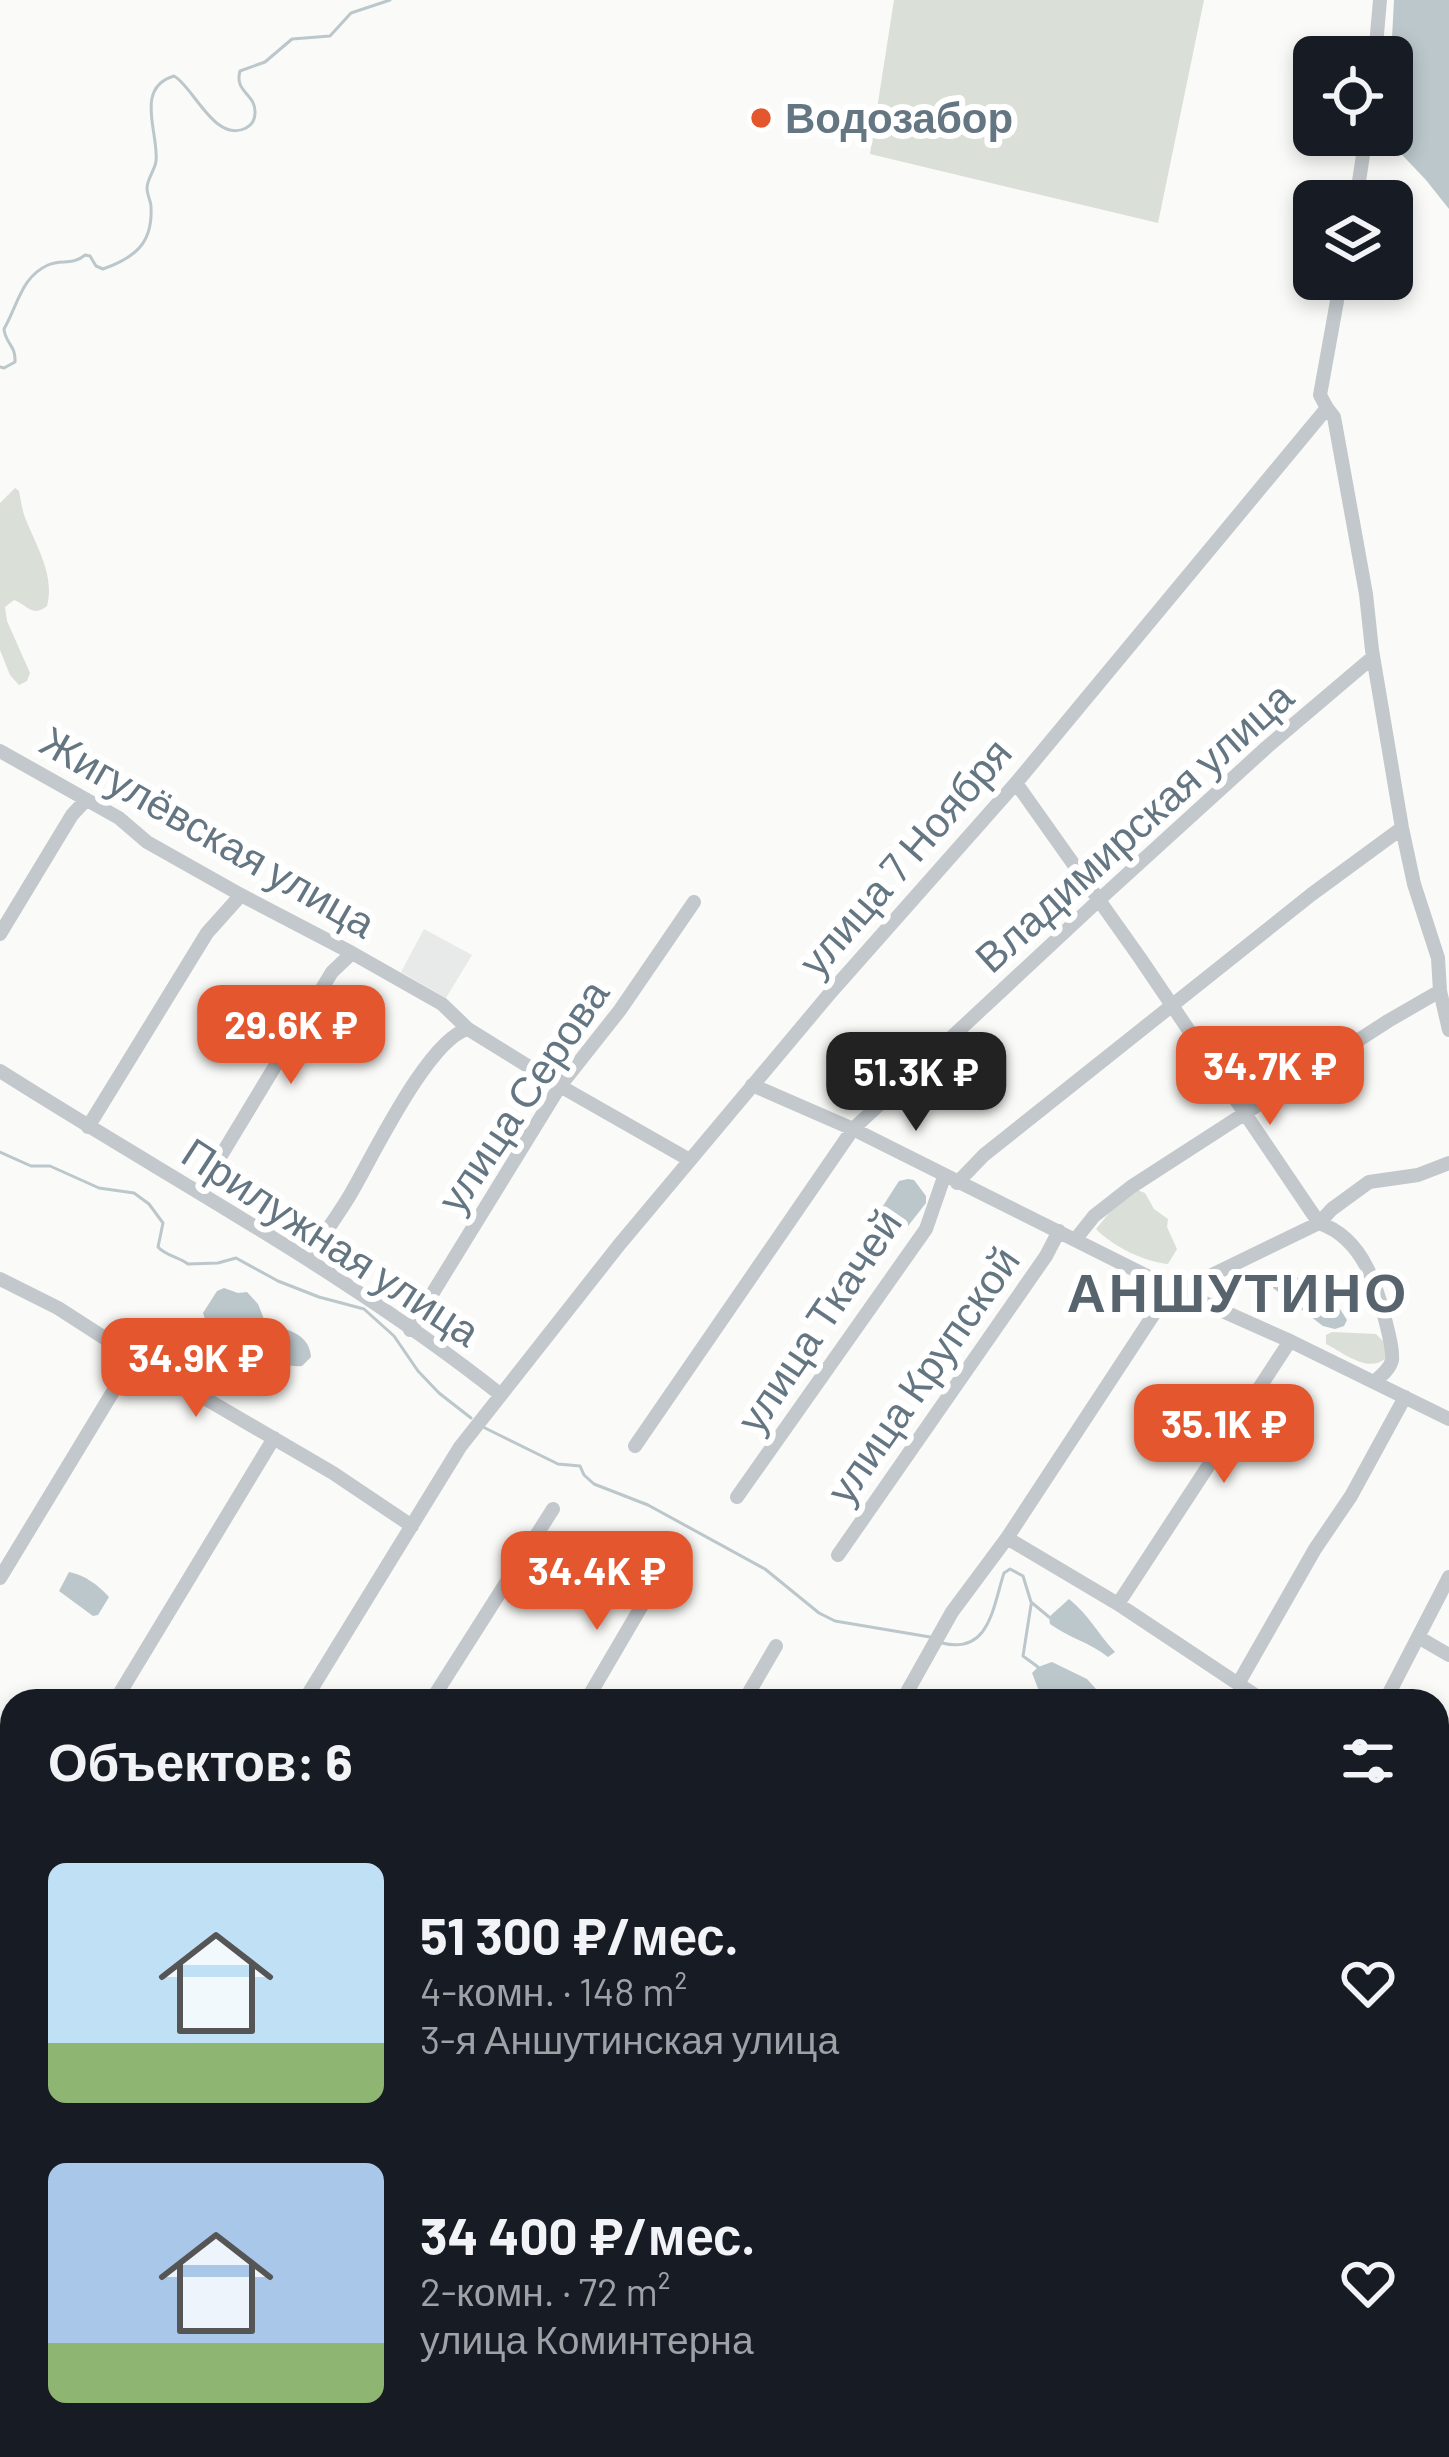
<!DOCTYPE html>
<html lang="ru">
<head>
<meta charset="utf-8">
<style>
	:root { --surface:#171b24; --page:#242831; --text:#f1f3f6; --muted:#9ea1a6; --accent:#e4572e }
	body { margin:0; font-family:Barlow,sans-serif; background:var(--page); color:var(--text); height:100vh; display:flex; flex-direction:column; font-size:45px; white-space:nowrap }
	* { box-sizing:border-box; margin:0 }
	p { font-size:39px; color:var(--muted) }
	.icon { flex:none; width:66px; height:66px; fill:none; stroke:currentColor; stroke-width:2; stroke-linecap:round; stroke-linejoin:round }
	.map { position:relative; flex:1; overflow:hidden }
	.panel { position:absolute; left:0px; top:1689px; width:1449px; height:768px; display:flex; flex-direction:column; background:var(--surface); border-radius:36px 36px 0 0; box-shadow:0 6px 18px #0003 }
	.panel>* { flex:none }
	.buttons { position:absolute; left:1293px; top:36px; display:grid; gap:24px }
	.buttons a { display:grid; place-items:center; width:120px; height:120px; border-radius:18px; background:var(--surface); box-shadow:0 6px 18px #0003; font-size:60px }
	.price { position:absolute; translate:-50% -102px; padding:0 27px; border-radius:24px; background:var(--accent); color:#fff; font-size:39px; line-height:78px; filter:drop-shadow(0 3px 6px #0008) }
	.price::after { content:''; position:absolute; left:50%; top:72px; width:36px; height:27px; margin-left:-18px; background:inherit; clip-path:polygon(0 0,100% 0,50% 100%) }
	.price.current { background:#222; color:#fff }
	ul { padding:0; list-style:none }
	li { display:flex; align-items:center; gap:36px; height:300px; padding:0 48px }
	li span { display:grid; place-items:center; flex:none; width:336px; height:240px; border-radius:18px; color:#555 }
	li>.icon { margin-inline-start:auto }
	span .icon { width:144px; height:144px; fill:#fffc; stroke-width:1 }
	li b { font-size:51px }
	h2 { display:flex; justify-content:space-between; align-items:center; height:144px; padding:0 48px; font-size:51px }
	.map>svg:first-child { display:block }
	.built { fill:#e8e9e9 }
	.green { fill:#dadfd7 }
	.water { fill:#bbc7cb }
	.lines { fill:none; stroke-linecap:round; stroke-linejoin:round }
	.stream { stroke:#bbc7cb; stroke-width:3 }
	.minor { stroke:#c3c8cc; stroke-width:14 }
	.poi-dot { fill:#e4572e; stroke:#fff; stroke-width:4.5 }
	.labels { text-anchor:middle; stroke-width:12; stroke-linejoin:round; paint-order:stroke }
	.poi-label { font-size:42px; font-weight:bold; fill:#657683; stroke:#fff; text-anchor:start }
	.street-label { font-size:42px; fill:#657683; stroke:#fff }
	.district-label { font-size:54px; font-weight:bold; letter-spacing:3px; fill:#57646e; stroke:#fff }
</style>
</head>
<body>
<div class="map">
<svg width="1449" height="2457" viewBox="0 0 1449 2457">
	<rect width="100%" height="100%" fill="#fafaf8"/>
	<path class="built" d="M424 929 472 955 446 998 401 972Z
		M1437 2199 1449 2207V2457H1359L1362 2445H1437Z"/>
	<path class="green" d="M894 0H1204L1158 223 870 154Z
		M15 488 19 491C21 501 22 511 26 520 37 547 55 576 47 606 32 618 28 605 14 600L5 607 7 621 30 673 27 681 19 685 10 675 0 650V503Z
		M1137 1190 1145 1193 1154 1209 1168 1219 1167 1227 1177 1249 1168 1264C1145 1262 1112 1246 1096 1229L1119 1201Z
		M1332 1332 1376 1334 1386 1344 1385 1359C1367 1373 1344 1353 1326 1344V1335Z
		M1062 2445H1143L1159 2457H1077Z"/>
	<path class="water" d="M1394 0H1449V209L1426 180 1387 139V135H1392L1391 57Z
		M908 1179 914 1180 926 1196V1203L908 1226C897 1224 887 1219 881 1209L899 1181Z
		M1292 1274 1340 1309 1347 1320 1344 1326 1335 1329 1323 1326 1273 1288V1282Z
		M224 1288 238 1293 247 1292 258 1304 266 1324C286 1328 310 1334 311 1357L302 1366C280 1368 275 1354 256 1346 245 1342 236 1349 226 1346 215 1343 206 1323 203 1313L217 1291Z
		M69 1572C85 1575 98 1585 109 1597L98 1615 93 1616 59 1591Z
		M1069 1599C1089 1615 1098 1634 1115 1652L1108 1657C1091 1643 1069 1638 1050 1624L1049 1617Z
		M1052 1662 1087 1679 1096 1689H1113L1130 1701H1057L1039 1691 1032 1673 1038 1667Z
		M965 2445H1062L1077 2457H963Z
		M1143 2445H1241L1256 2457H1159Z"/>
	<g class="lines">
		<path class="stream" d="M0 367 4 368 15 362C16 345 5 343 4 329 18 305 21 277 48 265 62 259 72 266 85 255L90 256 96 266 103 269C134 258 153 244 151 207 151 201 147 195 147 188 147 179 155 170 156 161 159 133 134 88 174 76 193 86 215 144 246 128 252 125 255 120 255 113 256 93 234 93 240 71L265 62 292 39 330 36 351 13 390 0
			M0 1152 31 1166H50L99 1188 134 1193 149 1204 163 1223 158 1247C166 1256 179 1257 188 1264L218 1263 236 1258 278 1281 319 1297 364 1309 394 1336 418 1371 439 1393 471 1418
			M485 1428 558 1464 580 1466 584 1475 594 1484 648 1505 765 1569 819 1613 835 1621 930 1637
			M1031 1605 1023 1656 1038 1667
			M942 1643C990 1655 993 1606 1004 1573L1010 1569 1023 1576 1031 1602 1049 1617"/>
		<path class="minor" d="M1375 57 1380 0
			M1356 201 1366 135
			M1327 408 1334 417 1366 594 1372 650 1402 828 1414 884 1438 958 1440 991 1449 1030
			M0 751 119 818 147 842 241 895 352 953 442 1004 468 1029 560 1086 688 1159
			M1016 783 1140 958 1319 1223C1364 1238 1378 1289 1388 1331 1390 1340 1393 1351 1392 1360 1390 1369 1381 1376 1374 1382
			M0 934 72 815 85 801
			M0 1071C168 1178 345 1271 501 1395
			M752 1085 853 1129 1171 1288 1290 1341 1449 1419
			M88 1127 207 933 241 895
			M957 1183 984 1155 1312 894 1402 828
			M199 1192 332 972 352 953
			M1075 1240 1094 1216 1131 1187 1388 1021 1440 991
			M309 1258C322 1236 337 1217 350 1195 372 1158 428 1039 468 1029
			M0 1279 58 1308 134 1357 333 1473 412 1526
			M1179 1291 1319 1223 1332 1209 1369 1182 1418 1175 1449 1163
			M410 1330 560 1086 620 1010 694 902
			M635 1446 853 1129 1100 899 1267 747 1373 657
			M737 1497 926 1229 944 1177
			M1007 1538 1118 1604 1264 1701
			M838 1555 1046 1256 1059 1231
			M0 1578 134 1357
			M1118 1604 1290 1341
			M1418 1637 1449 1655
			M1238 1684 1315 1549 1351 1496 1405 1397
			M115 1701 274 1438
			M304 1701 460 1447 619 1245 831 992 1016 783 1327 408 1320 395 1341 279
			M431 1701 553 1509
			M586 1701 651 1590
			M744 1701 776 1646
			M902 1701 952 1612 1007 1538 1171 1288
			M1385 1701 1449 1577
			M1437 1810 1449 1818
			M0 1812 12 1819
			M0 1891 12 1871
			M1449 2161 1445 2181 1449 2184
			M0 2180 12 2157
			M0 2375 12 2382
			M114 2445 135 2457
			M423 2445 443 2457
			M631 2457 637 2445
			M790 2457 795 2445"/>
	</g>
	<circle class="poi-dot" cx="761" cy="118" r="12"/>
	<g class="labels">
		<g class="poi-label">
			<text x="785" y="133">Водозабор</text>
		</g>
		<g class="street-label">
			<text transform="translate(1134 827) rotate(-42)" y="15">Владимирская улица</text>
			<text transform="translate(208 832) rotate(30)" y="15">Жигулёвская улица</text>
			<text transform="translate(905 857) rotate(-49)" y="15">улица 7 Ноября</text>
			<text transform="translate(523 1096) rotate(-56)" y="15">улица Серова</text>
			<text transform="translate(331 1242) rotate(33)" y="15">Прилужная улица</text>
			<text transform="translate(819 1321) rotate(-56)" y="15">улица Ткачей</text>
			<text transform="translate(923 1375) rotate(-55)" y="15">улица Крупской</text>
		</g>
		<g class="district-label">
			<text x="1238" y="1312">АНШУТИНО</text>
		</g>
	</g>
</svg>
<div class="buttons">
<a><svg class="icon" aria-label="locate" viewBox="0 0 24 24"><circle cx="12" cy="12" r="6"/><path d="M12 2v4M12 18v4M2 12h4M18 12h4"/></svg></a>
<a><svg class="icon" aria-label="layers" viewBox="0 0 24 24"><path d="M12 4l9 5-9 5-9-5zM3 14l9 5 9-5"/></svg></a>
</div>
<b class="price" style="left:291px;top:1087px">29.6K ₽</b>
<b class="price" style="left:1270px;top:1128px">34.7K ₽</b>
<b class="price current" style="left:916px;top:1134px">51.3K ₽</b>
<b class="price" style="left:196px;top:1420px">34.9K ₽</b>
<b class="price" style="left:1224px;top:1486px">35.1K ₽</b>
<b class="price" style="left:597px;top:1633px">34.4K ₽</b>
<section class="panel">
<h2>Объектов: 6<svg class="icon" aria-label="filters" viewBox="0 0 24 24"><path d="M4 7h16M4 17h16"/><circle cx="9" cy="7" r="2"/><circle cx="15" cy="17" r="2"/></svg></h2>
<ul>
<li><span style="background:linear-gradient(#bfe0f5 75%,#8fb573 0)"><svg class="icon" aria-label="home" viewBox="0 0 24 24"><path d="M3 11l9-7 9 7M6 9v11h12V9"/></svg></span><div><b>51 300 ₽/мес.</b><p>4-комн. · 148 m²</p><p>3-я Аншутинская улица</p></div><svg class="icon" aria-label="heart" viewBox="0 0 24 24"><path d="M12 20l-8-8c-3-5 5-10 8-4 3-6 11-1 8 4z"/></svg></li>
<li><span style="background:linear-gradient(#a9c7e8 75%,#8fb573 0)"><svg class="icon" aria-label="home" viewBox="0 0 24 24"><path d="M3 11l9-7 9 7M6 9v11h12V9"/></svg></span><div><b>34 400 ₽/мес.</b><p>2-комн. · 72 m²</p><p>улица Коминтерна</p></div><svg class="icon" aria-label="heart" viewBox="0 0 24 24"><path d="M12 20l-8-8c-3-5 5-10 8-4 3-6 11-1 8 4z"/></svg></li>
</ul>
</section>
</div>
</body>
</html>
